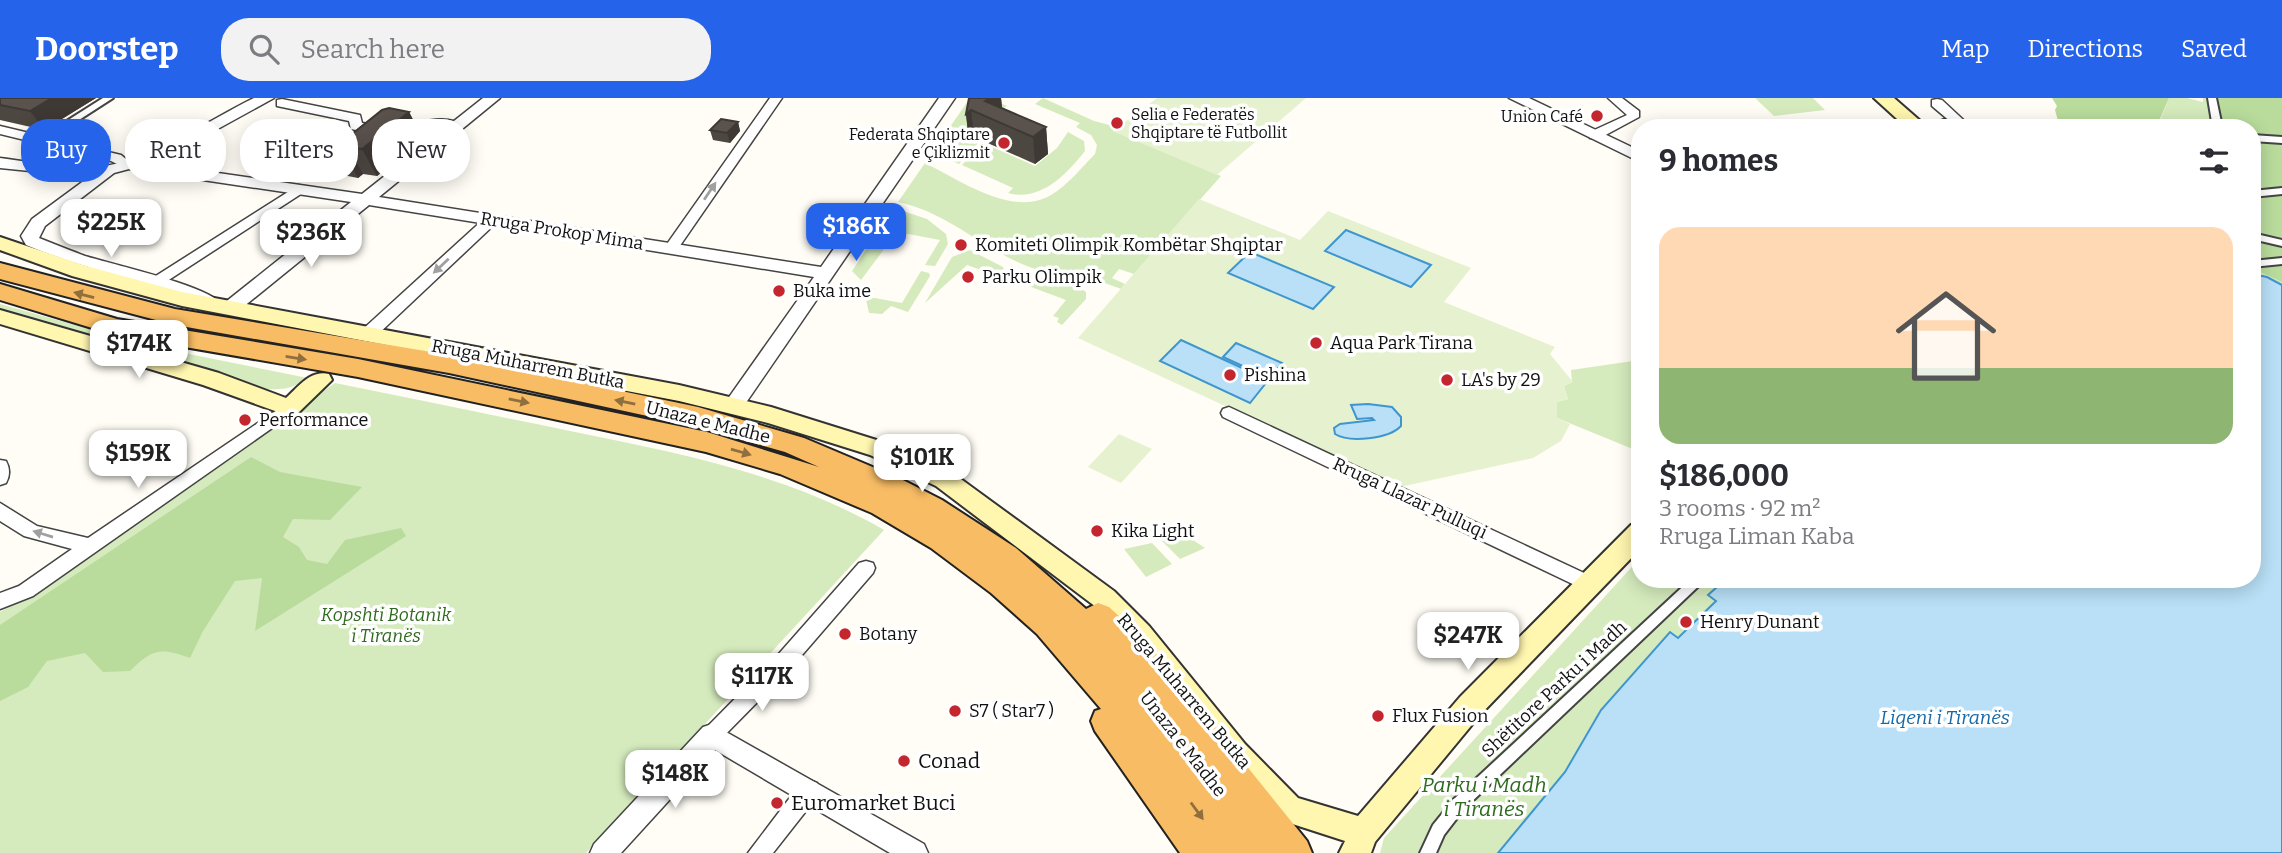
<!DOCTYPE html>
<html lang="en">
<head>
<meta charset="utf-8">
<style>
	:root { --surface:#fff; --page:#f2f2f3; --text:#2b2b33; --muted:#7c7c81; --line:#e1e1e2; --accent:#2563eb }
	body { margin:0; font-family:Bitter,serif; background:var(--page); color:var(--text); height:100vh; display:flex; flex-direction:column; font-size:26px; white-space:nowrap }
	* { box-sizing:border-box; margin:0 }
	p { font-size:23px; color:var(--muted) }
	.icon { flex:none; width:38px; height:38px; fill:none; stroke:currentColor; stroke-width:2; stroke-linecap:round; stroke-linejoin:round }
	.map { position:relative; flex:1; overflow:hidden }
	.side { position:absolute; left:1631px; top:21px; width:630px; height:469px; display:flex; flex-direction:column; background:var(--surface); border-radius:28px; box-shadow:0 4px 18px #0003 }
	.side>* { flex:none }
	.guide { position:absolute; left:21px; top:21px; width:665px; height:63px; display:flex; gap:14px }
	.price { position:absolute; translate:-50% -60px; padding:0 16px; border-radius:14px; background:#fff; color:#222; font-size:23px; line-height:46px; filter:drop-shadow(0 2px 4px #0008) }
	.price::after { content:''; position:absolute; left:50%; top:42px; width:21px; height:16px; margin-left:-10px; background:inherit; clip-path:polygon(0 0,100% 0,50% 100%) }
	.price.active { background:var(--accent); color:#fff }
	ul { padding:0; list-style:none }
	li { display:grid; align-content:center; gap:14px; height:371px; padding:0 28px }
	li+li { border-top:2px solid var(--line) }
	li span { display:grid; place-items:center; height:217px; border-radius:21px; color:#555 }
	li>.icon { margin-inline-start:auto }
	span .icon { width:126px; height:126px; fill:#fffc; stroke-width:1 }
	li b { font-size:30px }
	h2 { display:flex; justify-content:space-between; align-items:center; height:84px; padding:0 28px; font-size:30px }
	.chip { padding:0 24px; border-radius:28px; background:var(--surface); box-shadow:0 4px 18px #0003; font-size:24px; line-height:63px }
	.chip.active { background:var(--accent); color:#fff }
	header { display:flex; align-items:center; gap:42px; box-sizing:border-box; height:98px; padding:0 35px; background:var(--accent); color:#fff }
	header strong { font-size:33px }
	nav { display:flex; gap:38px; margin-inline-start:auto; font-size:24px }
	.search { width:490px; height:63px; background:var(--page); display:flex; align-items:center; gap:18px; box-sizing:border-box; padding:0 24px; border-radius:28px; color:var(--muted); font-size:26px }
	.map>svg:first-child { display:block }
	.green { fill:#d5ebbd }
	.forest { fill:#b9dc9c }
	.pitch { fill:#e6f2cf }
	.water { fill:#b9e0f7; stroke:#3f96cf; stroke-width:2 }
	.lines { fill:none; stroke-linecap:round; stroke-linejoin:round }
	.pedestrian-casing { stroke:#444; stroke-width:4 }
	.minor-casing { stroke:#444; stroke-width:3 }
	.tertiary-casing { stroke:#444; stroke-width:3 }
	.secondary-casing { stroke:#333; stroke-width:4 }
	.trunk-casing { stroke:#222; stroke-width:4 }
	.pedestrian { fill:#fff; fill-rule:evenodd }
	.minor { fill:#fff; fill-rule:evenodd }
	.tertiary { fill:#fff; fill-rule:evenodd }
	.secondary { fill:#fff6b0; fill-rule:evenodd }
	.trunk { fill:#f7bc64; fill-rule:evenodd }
	.wall { fill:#4d4742 }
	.shaded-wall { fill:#3f3936 }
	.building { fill:#5a524d; stroke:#3f3936; stroke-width:2 }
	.oneway { fill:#a0a0a0 }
	.oneway2 { fill:#906f3f }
	.poi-dot { fill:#c4262e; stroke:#fff; stroke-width:2.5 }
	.labels { text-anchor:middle; stroke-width:7; stroke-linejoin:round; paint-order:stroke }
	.far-poi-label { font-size:16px; fill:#111; stroke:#fff; text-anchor:end }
	.street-label { font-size:18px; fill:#111; stroke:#fff }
	.poi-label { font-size:18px; fill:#111; stroke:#fff; text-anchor:start }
	.park-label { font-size:18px; font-style:italic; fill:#2f6b1f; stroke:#fff }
	.water-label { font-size:19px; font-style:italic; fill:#1768a6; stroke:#fff }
	.near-poi-label { font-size:21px; fill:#111; stroke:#fff; text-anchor:start }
	.near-park-label { font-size:21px; font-style:italic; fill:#2f6b1f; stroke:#fff }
</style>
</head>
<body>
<header>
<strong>Doorstep</strong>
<div class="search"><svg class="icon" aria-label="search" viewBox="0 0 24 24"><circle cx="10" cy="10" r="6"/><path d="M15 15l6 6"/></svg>Search here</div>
<nav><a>Map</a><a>Directions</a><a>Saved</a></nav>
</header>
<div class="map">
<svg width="2282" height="755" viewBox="0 0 2282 755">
	<rect width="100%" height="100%" fill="#fffdf5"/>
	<path class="green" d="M970 0H989L1007 8 996 15 974 6 967 38 980 43 959 66 940 57 934 61 929 59Z
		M1043 0 1094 23 1113 28V33L1221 78 1134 176 1119 171 1112 180 1125 186 1121 191C1112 188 1104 184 1095 182 1073 176 1049 177 1027 168 981 150 947 114 898 104L925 65C960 82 1012 120 1051 97 1068 87 1082 69 1095 56L1097 47 1091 37 1076 29 1080 25 1035 6Z
		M1755 0H1813L1825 12 1774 18Z
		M2169 0H2187L2203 4V0H2282V187L2267 179 2252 176V30H2157Z
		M1068 34 1084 43 1085 53C1066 77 1040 104 1008 95L1013 90 962 67 983 45 1035 68 1057 50Z
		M893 111 898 122 897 134 861 182 852 173Z
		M900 112 927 121 946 136 948 146 935 168 925 167 940 142 903 135V120Z
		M970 152 1003 169 1007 181 967 167 925 205 952 159Z
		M921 173 929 175 930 178 908 214 891 208 882 216 869 215 863 188 874 190 869 199 902 205Z
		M1035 183 1075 187 1086 194V201L1062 227 1057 224 1059 220 1053 218 1066 202 1026 187Z
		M0 206 154 249 308 280C294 290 284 292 267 291L0 211Z
		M1640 262V354L1557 320V304L1568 301 1564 288 1572 284 1571 272Z
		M335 285C414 301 492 317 570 333 678 355 788 376 884 432L586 755H0V514L47 486Z
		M1181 434 1205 450 1180 461 1161 442Z
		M1152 445 1172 466 1146 479 1124 451Z
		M1640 460V481H1726L1708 497 1717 503 1678 540 1670 535 1601 612 1565 674 1498 755H1380L1384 740Z"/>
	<path class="forest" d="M2052 0H2169L2156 30H2060L2055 12 2057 8Z
		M2216 0H2282V184L2252 170V30H2225Z
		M251 359 280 374 362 389 330 422 293 421 283 439 299 449 307 462 327 466 345 442 401 430 406 438 255 533 262 480 235 483 203 533 190 560C160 549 152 551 130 573L103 574 85 555 47 563 28 589 0 603V527Z"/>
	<path class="pitch" d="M1157 0H1306L1217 77 1113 33Z
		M1199 101 1300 142 1328 113 1471 170 1444 204 1555 249 1550 256 1573 284 1564 288 1568 301 1557 304V320L1570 326 1561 343 1533 360 1400 389 1078 240Z
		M1119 336 1152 351 1121 385 1088 369Z"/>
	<path class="water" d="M1346 132 1431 167 1411 189 1325 153Z
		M1250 154 1334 189 1313 211 1228 175Z
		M2252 176 2267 179 2282 187V755H1498L1565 674 1601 612 1670 534 1678 540 1716 503 1708 497 1726 481H2252Z
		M1181 242 1244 271 1245 269 1223 259 1236 245 1282 265 1250 305 1160 263Z
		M1368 306 1392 309 1401 319V328C1389 341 1349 345 1335 336L1334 330 1340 326 1374 322 1372 320 1357 321 1351 307Z"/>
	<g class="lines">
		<defs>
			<path id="pedestrian" d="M103 0H113L51 40 48 41 43 38Z
				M2208 0H2216L2221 24 2226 30H2217L2212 24Z
				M2252 37 2282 39V45L2252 43Z
				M2282 90V96L2252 99V93Z
				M2252 135 2282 142V148L2252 141Z
				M2282 160V166L2252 169V163Z
				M1691 481H1706L1464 711 1444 737 1436 755H1420L1433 727 1454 701Z"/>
			<path id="minor" d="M770 0H782L677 152H667L665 149 667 146Z
				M1608 0H1622L1639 13V19L1600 40H1590V34L1627 17Z
				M282 1 360 17 362 25C371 26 382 29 391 29 412 29 444 13 464 28L457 32 420 30 392 37 356 32 351 31 349 23 277 8V2Z
				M1937 1 1942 2 1972 30H1958L1932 8V2Z
				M0 28 121 57 132 66 125 70 111 63 0 36Z
				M299 87 306 91 304 94 161 187H151L148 184 151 181Z
				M491 118 496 119V125L374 240H362L360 236 362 232 486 119Z
				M289 304 295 306 297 310 295 314 33 498 0 511V495L19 488 72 451 24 438 0 423V405L37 428 88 440Z
				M1229 309 1597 481 1599 486 1597 491 1590 494 1583 491 1223 319 1221 315 1223 311Z
				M0 362 6 363C10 370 10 378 6 385L0 387Z
				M866 463 873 465 875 470 873 475 790 571 719 643 712 646 705 643 702 637 705 631 776 559 859 465Z
				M809 682 817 685 820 692 817 699 773 755H748L801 685Z"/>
			<path id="tertiary" d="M254 0H274L194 44 149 65 362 96 483 0H500L379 99 821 169 939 0H955L741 312H727L724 307 727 302 814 179 369 107 237 214H223L221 210 223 206 351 104 129 71 114 75 45 128 39 140C54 146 69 152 85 158 111 166 209 188 221 206L219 210C205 214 195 204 183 199 131 181 77 168 26 147L21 138 32 121 89 79 0 70V60C32 64 65 71 97 69 146 65 209 22 254 0Z
				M1509 0H1529L1640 53V64Z
				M712 626 924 746 928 755H890L715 652 621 755H590L594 746 703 629Z"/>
			<path id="secondary" d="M1874 0H1894L1926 28 1944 22 1968 26 1971 30H1907Z
				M0 139 86 168 182 194 679 287 771 309 886 345 954 376 1114 493 1149 528 1245 646 1298 700 1358 718 1460 599 1631 427 1640 424V451L1480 617 1375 744 1371 755H1339L1345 743 1277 721 1225 664 1129 544 1096 509 936 388 870 357 768 325 679 303 182 208 72 178 0 152Z
				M0 212 219 275 286 300C298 289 311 271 329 276L332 282 297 316 289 318 203 287 0 226Z"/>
			<path id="trunk" d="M0 165 175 211 449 257 698 309 804 340 901 381 942 402 1016 450 1086 511 1098 505 1109 509 1146 543 1307 743 1312 755H1180L1095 633 1091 623 1095 613 1101 611 1037 536 991 495 931 450 872 415 780 376 706 354 358 279 115 237 0 202V186L117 221 358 261 707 334 819 369 785 354 698 329 449 275 175 227 0 181Z"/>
		</defs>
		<use href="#pedestrian" class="pedestrian-casing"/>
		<use href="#minor" class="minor-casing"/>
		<use href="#tertiary" class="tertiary-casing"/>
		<use href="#secondary" class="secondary-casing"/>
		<use href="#trunk" class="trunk-casing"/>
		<use href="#pedestrian" class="pedestrian"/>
		<use href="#minor" class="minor"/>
		<use href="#tertiary" class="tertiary"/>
		<use href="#secondary" class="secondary"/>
		<use href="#trunk" class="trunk"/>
	</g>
	<path class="wall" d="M0 0H96L44 32 0 22Z
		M969 0H1001L1002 10 1046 29 1048 56 1035 66 974 39 969 43 966 16Z
		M409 14 423 41 377 78 363 76 358 80 327 74 320 79 294 74 278 47 352 36Z
		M738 24 740 33 730 45 713 42 710 32Z"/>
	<path class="shaded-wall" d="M52 0H96L44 32 30 13Z
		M990 0H1001L1003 19 985 3Z
		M971 12 974 39 969 43 966 16Z
		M409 14 423 41 377 78 362 51Z
		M738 24 740 33 730 45 727 35Z
		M1046 29 1048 56 1035 66 1033 39Z
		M311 47 327 74 320 79 304 52Z
		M348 49 363 76 358 80 343 53Z"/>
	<path class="building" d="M0 0H52L30 13 0 7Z
		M969 0H990L985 3 1046 29 1033 39 971 12 966 16Z
		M389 10 409 14 362 51 348 49 343 53 311 47 304 52 278 47 304 27 352 36 382 12Z
		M721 21 738 24 727 35 710 32Z"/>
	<defs><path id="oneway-solid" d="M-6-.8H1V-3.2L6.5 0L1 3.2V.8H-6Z" transform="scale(1.75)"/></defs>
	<g class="oneway">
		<use href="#oneway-solid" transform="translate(710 93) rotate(-56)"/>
		<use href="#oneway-solid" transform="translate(441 168) rotate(137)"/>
		<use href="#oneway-solid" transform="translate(43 436) rotate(-163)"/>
	</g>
	<g class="oneway2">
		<use href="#oneway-solid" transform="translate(84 197) rotate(-165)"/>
		<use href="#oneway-solid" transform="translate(296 260) rotate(9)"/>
		<use href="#oneway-solid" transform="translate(519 303) rotate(12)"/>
		<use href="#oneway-solid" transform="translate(625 304) rotate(-168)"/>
		<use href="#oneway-solid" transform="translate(741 354) rotate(16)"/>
		<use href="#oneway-solid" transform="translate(1197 713) rotate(54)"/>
	</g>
	<g class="poi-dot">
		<circle cx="1597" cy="18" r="7"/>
		<circle cx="1117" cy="25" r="7"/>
		<circle cx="1004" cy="45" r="7"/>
		<circle cx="961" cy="147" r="7"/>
		<circle cx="968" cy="179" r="7"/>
		<circle cx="779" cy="193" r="7"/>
		<circle cx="1316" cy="245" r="7"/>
		<circle cx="1230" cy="277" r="7"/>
		<circle cx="1447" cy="282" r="7"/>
		<circle cx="245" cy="322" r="7"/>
		<circle cx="1097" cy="433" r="7"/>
		<circle cx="1686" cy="524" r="7"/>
		<circle cx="845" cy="536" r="7"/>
		<circle cx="955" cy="613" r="7"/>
		<circle cx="1378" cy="618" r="7"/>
		<circle cx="904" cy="663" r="7"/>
		<circle cx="777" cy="705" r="7"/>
	</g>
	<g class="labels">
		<g class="far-poi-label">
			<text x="1131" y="22" text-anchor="start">Selia e Federatës<tspan x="1131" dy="18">Shqiptare të Futbollit</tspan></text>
			<text x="1583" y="24">Union Café</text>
			<text x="990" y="42">Federata Shqiptare<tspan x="990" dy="18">e Çiklizmit</tspan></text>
		</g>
		<g class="street-label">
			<text transform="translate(562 133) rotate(9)" y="6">Rruga Prokop Mima</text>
			<text transform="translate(528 266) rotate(11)" y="6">Rruga Muharrem Butka</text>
			<text transform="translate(708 324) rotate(14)" y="6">Unaza e Madhe</text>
			<text transform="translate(1410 400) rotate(25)" y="6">Rruga Llazar Pulluqi</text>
			<text transform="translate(1554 591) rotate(-43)" y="6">Shëtitore Parku i Madh</text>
			<text transform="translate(1184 593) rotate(50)" y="6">Rruga Muharrem Butka</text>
			<text transform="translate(1183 646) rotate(52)" y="6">Unaza e Madhe</text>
		</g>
		<g class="poi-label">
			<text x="975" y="153">Komiteti Olimpik Kombëtar Shqiptar</text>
			<text x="982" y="185">Parku Olimpik</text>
			<text x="793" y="199">Buka ime</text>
			<text x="1330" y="251">Aqua Park Tirana</text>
			<text x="1244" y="283">Pishina</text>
			<text x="1461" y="288">LA's by 29</text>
			<text x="259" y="328">Performance</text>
			<text x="1111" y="439">Kika Light</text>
			<text x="1700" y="530">Henry Dunant</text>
			<text x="859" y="542">Botany</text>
			<text x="969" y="619">S7 ( Star7 )</text>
			<text x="1392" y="624">Flux Fusion</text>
		</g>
		<g class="park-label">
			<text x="386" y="523">Kopshti Botanik<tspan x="386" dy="21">i Tiranës</tspan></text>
		</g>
		<g class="water-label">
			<text x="1945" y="626">Liqeni i Tiranës</text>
		</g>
		<g class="near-poi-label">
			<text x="918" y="670">Conad</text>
			<text x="791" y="712">Euromarket Buci</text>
		</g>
		<g class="near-park-label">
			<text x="1484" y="694">Parku i Madh<tspan x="1484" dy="24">i Tiranës</tspan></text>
		</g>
	</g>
</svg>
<b class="price" style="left:111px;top:161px">$225K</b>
<b class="price active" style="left:856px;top:165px">$186K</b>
<b class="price" style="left:311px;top:171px">$236K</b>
<b class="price" style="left:139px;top:282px">$174K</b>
<b class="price" style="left:138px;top:392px">$159K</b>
<b class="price" style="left:922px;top:396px">$101K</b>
<b class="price" style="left:1468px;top:574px">$247K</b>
<b class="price" style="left:762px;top:615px">$117K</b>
<b class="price" style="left:675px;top:712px">$148K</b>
<div class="guide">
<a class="chip active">Buy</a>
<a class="chip">Rent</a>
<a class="chip">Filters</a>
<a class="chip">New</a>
</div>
<section class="side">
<h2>9 homes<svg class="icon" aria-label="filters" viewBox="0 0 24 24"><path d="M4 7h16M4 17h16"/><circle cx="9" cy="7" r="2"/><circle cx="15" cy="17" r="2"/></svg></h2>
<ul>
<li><span style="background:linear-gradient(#ffd9b3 65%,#8fb573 0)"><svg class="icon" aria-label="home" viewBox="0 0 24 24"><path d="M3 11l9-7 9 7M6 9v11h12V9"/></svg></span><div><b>$186,000</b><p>3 rooms · 92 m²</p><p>Rruga Liman Kaba</p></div></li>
</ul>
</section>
</div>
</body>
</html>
